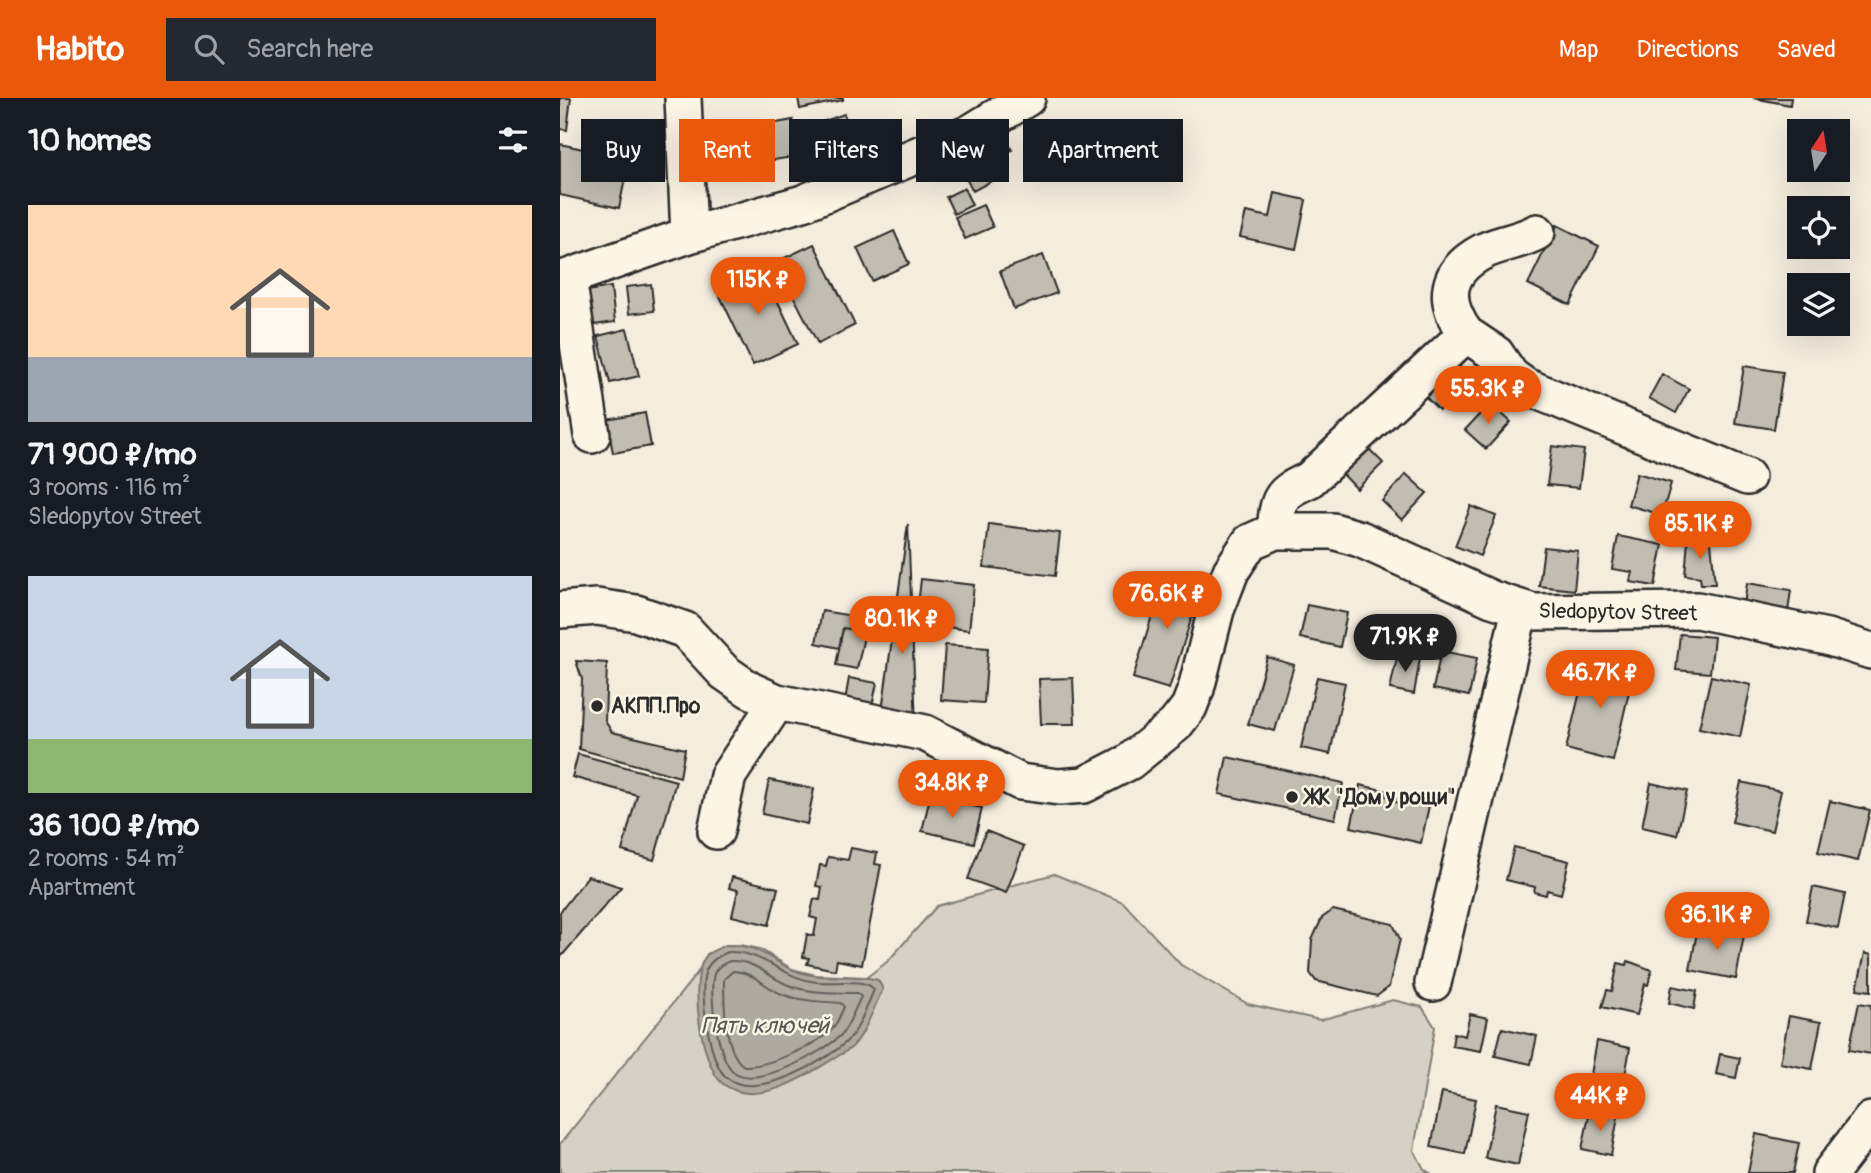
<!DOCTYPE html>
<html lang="en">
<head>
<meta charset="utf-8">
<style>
	:root { --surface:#171b24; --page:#242831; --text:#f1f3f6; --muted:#9ea1a6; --accent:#ea580c }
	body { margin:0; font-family:Pangolin,sans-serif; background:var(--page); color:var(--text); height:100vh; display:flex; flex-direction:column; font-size:26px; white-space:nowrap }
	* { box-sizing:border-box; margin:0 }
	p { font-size:23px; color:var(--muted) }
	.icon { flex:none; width:38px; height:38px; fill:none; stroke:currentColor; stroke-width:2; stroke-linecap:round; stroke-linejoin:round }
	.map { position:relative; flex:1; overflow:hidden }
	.sheet { display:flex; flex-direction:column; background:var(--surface); width:560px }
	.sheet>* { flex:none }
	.banner { position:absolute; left:21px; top:21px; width:665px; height:63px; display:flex; gap:14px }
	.needle { width:46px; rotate:12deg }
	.fabs { position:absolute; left:1227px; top:21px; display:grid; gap:14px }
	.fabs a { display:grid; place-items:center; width:63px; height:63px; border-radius:0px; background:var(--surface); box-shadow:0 7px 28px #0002; font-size:35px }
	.price { position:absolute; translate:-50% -60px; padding:0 16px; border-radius:24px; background:var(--accent); color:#fff; font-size:23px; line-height:46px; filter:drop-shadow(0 2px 4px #0008) }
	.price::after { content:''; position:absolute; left:50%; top:42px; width:21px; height:16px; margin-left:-10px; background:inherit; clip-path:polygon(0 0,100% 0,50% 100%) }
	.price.active { background:#222; color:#fff }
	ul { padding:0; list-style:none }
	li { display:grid; align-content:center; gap:14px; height:371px; padding:0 28px }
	li span { display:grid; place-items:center; height:217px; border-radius:0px; color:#555 }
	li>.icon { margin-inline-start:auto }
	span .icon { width:126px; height:126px; fill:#fffc; stroke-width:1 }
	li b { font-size:30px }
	h2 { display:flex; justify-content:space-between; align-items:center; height:84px; padding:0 28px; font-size:30px }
	.pill { padding:0 24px; border-radius:0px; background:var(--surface); box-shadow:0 7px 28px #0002; font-size:24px; line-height:63px }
	.pill.active { background:var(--accent); color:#fff }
	header { display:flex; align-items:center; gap:42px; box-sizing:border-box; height:98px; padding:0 35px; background:var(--accent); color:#fff }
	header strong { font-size:33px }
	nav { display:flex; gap:38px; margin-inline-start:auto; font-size:24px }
	.search { width:490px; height:63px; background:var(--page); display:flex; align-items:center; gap:18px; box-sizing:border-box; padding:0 24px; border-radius:0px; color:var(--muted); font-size:26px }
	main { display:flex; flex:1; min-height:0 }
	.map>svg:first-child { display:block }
	.green { fill:#d6d1c4; stroke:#807e78; stroke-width:2 }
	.water { fill:#afaaa0; stroke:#7a7771; stroke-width:2 }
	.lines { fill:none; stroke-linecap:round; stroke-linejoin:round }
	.shore { stroke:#605e5a; stroke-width:2 }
	.building { fill:#c2bdb1; stroke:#2b2b2b; stroke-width:2 }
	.minor-casing { stroke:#2b2b2b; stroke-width:40 }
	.minor { stroke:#fcf5e5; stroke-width:35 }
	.poi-dot { fill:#2b2b2b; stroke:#fcf5e5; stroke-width:2.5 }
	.labels { text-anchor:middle; stroke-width:5; stroke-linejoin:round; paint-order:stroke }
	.street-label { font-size:21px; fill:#2b2b2b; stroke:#fcf5e5 }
	.poi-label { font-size:21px; font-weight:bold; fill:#2b2b2b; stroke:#fcf5e5; text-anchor:start }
	.water-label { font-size:23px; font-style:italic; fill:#595754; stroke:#fcf5e5 }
</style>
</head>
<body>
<header>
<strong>Habito</strong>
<div class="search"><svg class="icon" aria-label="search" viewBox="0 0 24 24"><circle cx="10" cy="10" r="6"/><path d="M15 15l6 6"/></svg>Search here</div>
<nav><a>Map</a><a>Directions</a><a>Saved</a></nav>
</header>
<main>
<section class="sheet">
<h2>10 homes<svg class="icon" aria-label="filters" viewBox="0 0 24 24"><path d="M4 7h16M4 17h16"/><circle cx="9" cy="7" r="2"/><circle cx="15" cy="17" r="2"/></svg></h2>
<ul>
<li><span style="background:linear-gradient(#ffd9b3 70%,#9aa5b1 0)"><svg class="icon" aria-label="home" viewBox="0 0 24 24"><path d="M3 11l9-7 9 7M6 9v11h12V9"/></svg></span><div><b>71 900 ₽/mo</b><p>3 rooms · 116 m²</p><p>Sledopytov Street</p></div></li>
<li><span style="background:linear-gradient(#c9d6e8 75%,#8fb573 0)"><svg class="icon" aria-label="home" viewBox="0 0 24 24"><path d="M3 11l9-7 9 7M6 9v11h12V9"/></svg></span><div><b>36 100 ₽/mo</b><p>2 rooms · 54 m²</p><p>Apartment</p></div></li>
</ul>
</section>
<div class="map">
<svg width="1311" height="1075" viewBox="0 0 1311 1075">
	<rect width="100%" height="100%" fill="#f4edde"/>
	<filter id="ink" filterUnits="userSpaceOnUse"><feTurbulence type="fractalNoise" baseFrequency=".0143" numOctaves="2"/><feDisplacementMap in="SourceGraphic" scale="14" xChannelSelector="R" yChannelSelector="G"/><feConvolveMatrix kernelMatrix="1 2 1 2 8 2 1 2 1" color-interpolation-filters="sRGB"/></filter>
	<g filter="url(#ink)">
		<path class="green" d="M494 776 563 804 621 867 688 906 760 922 833 902 862 909 875 929 854 1052 864 1071 870 1075H0V1046L138 874 147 856 166 847H180L200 851 232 871 256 877 307 879 328 863 377 808Z"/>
		<path class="water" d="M166 847C199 847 205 858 231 871 258 884 290 874 318 882L323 891C314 908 306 934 293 948 287 954 277 958 270 963 241 981 194 1011 162 985 141 967 127 877 147 857 151 853 160 850 166 847Z"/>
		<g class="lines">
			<path class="shore" d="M168 854C203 853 223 880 256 884 271 886 307 879 314 892 307 907 299 933 286 944 263 965 193 1005 165 978 150 964 139 895 145 875 149 863 157 859 168 854Z
				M170 863C195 862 205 877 226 886 248 896 274 894 298 895L301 899C295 910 289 928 281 937 263 955 197 991 174 974 158 962 148 895 154 876 157 868 163 866 170 863Z
				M173 873C195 874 205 890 224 897 243 903 262 904 281 905L284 909C281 915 278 923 274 929 258 947 208 969 184 968 164 956 164 902 164 881Z"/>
		</g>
		<path class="building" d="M0 0H11L7 32 0 31Z
			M238 0H283V2L240 11Z
			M1193 0H1231L1230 7Z
			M284 16 299 56 277 63 270 42 251 49 245 30Z
			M233 22 239 58 165 70 160 35Z
			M441 31 452 52 426 66 435 81 413 93 393 58Z
			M0 46 69 61 59 110 0 97Z
			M404 90 412 107 394 116 386 99Z
			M715 95 746 102 736 151 680 139 686 114 710 119Z
			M423 107 433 129 405 141 395 119Z
			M997 127 1039 148 1010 207 968 186Z
			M334 133 349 166 312 183 297 150Z
			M254 146 295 227 258 246 216 164Z
			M483 157 497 195 454 211 440 173Z
			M202 170 238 246 193 267 157 192Z
			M91 186 94 213 69 216 66 189Z
			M51 189 55 224 27 228 22 194Z
			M67 231 79 278 50 285 38 238Z
			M891 260 911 280 879 312 859 292Z
			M1184 268 1223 274 1214 331 1175 325Z
			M1102 276 1129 291 1116 315 1089 300Z
			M930 305 951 324 926 351 905 332Z
			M85 315 91 348 53 355 47 322Z
			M803 345 823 365 797 391 778 371Z
			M992 348 1024 352 1019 390 987 387Z
			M1077 375 1111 385 1102 417 1068 407Z
			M846 376 867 395 842 422 822 403Z
			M911 408 936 418 920 458 895 448Z
			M348 426 356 628 321 620Z
			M429 426 500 435 495 478 424 469Z
			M1058 438 1103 447 1095 488 1070 484 1072 474 1052 471Z
			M1128 442 1151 444 1155 486H1141L1140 479 1125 477Z
			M984 449 1018 453 1014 492 979 488Z
			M605 475 642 487 609 591 573 580Z
			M361 481 414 487 409 532 356 525Z
			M1187 485 1231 492 1228 514 1184 507Z
			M747 507 787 515 780 549 740 540Z
			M262 513 293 518 291 531 283 530 279 550 256 545Z
			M283 530 305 534 297 571 276 567Z
			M1120 536 1154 539 1150 575 1116 572Z
			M385 547 428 550 424 605 381 602Z
			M881 553 917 560 909 598 873 591Z
			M838 555 860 560 854 596 830 591Z
			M707 559 734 567 715 633 688 626Z
			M1028 561 1074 572 1053 663 1006 651Z
			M16 563 47 565 45 623 52 634 125 651 120 679 19 651 22 581Z
			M1151 578 1191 587 1180 639 1139 630Z
			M757 579 785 585 770 656 741 650Z
			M289 580 317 585 312 608 285 603Z
			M513 580 515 626H481L479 581Z
			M18 656 116 683 94 762 62 753 77 697 12 679Z
			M667 659 783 685 775 721 659 696Z
			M209 682 254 691 247 726 202 716Z
			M1181 684 1221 693 1212 733 1172 724Z
			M1091 685 1127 693 1117 737 1082 729Z
			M800 687 827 693 826 698 836 700 835 704 844 706 846 698 870 703 861 745 791 729Z
			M370 699 422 710 414 745 362 733Z
			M1270 703 1310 712 1298 763 1258 754Z
			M426 733 464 748 446 795 408 781Z
			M954 749 1009 763 1001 796 987 792 986 797 974 794 975 789 946 782Z
			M291 750 317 755 315 766 321 767 302 867 277 862 275 872 247 866 249 860 243 859 247 836 254 838 257 821 250 819 254 801 260 802 262 789 256 788 260 767 266 768 268 759 288 762Z
			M28 778 61 789 0 860V814Z
			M172 779 218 790 209 827 172 818 178 792 169 790Z
			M1253 789 1285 796 1278 830 1246 823Z
			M773 812 833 826 840 841 829 889 817 898 756 883 750 875 752 842 762 820Z
			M1138 828 1184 837 1176 881 1130 872Z
			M1305 855 1311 857V893L1297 891Z
			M1068 863 1092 872 1088 887 1085 886 1077 917 1042 909 1047 892 1052 893 1058 865 1067 867Z
			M1112 888 1137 893 1134 911 1109 905Z
			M1299 905 1311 907V956L1289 952Z
			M910 916 928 920 921 953 892 948 894 935 905 938Z
			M1229 918 1261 924 1252 971 1220 965Z
			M942 930 977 938 971 966 935 958Z
			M1037 943 1070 950 1063 989 1030 982Z
			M1160 956 1180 960 1176 980 1156 976Z
			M882 994 916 1001 905 1056 871 1049Z
			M936 1006 969 1013 958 1067 925 1060Z
			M1030 1013 1058 1019 1051 1057 1022 1051Z
			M1196 1036 1239 1045 1233 1075H1188Z"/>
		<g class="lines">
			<defs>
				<path id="minor" d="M123 0 129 137
					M8 180 32 337
					M0 182 129 137 243 105 410 35 467 0
					M906 236 936 256 951 278 965 288 1187 379
					M715 433C718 400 719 395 749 382L906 236C881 202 885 172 926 152 942 145 961 143 977 134
					M0 512 37 509 76 515 125 532 164 574 190 592 217 604 365 635 460 684 499 689 524 687 569 664 615 627 629 609 636 591 656 512 671 473 690 444 715 433H773L800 441 932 501 973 514 1137 512 1267 539 1311 553
					M156 733 168 678 217 604
					M873 885 960 511
					M1270 1075 1311 1022"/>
			</defs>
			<use href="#minor" class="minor-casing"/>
			<use href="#minor" class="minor"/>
		</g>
	</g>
	<g class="poi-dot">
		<circle cx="37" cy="608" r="7"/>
		<circle cx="732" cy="699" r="7"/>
	</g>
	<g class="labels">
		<g class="street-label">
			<text transform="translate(1058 514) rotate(1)" y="7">Sledopytov Street</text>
		</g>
		<g class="poi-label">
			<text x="51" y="615">АКПП.Про</text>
			<text x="746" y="706">ЖК "Дом у рощи"</text>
		</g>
		<g class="water-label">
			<text x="205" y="935">Пять ключей</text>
		</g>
	</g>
</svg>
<div class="fabs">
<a><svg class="needle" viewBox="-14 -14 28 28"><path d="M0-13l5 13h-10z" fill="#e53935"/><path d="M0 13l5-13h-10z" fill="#9ea1a6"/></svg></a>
<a><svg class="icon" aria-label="locate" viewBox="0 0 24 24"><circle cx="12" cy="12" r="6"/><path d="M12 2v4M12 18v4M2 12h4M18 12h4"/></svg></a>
<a><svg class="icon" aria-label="layers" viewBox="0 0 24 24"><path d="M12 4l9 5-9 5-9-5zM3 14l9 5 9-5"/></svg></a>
</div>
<b class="price" style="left:198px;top:219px">115K ₽</b>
<b class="price" style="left:928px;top:328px">55.3K ₽</b>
<b class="price" style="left:1140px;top:463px">85.1K ₽</b>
<b class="price" style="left:607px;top:533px">76.6K ₽</b>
<b class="price" style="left:342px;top:558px">80.1K ₽</b>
<b class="price active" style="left:845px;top:576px">71.9K ₽</b>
<b class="price" style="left:1040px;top:612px">46.7K ₽</b>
<b class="price" style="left:392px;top:722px">34.8K ₽</b>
<b class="price" style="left:1157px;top:854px">36.1K ₽</b>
<b class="price" style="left:1040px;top:1035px">44K ₽</b>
<div class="banner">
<a class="pill">Buy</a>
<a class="pill active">Rent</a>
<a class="pill">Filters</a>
<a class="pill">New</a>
<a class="pill">Apartment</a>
</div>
</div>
</main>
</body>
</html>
